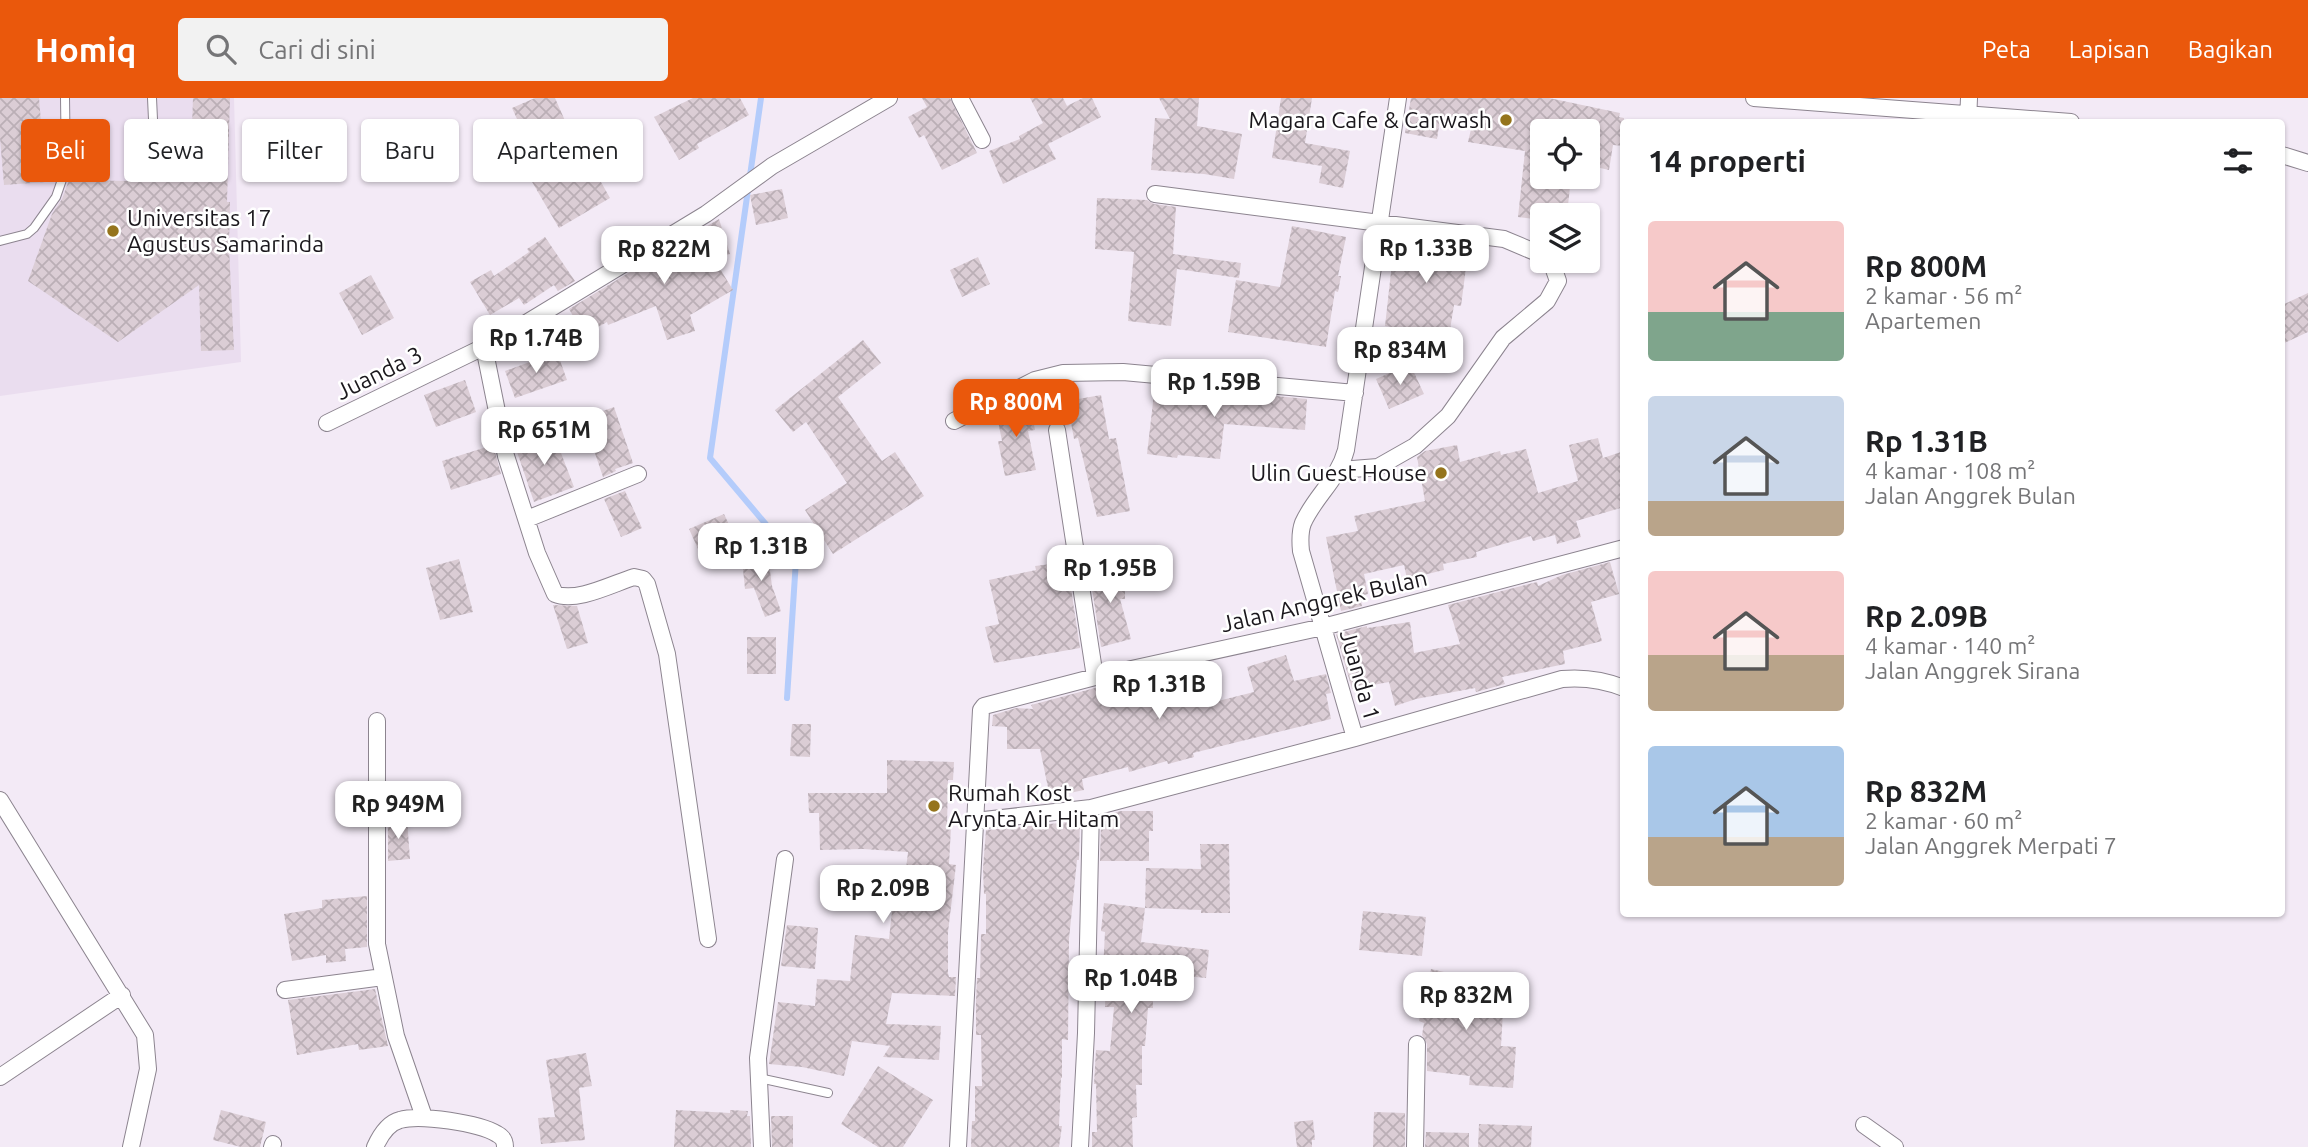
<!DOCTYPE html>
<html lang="id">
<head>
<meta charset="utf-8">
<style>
	:root { --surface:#fff; --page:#f2f2f2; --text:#202124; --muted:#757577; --accent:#ea580c }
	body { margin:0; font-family:Ubuntu,sans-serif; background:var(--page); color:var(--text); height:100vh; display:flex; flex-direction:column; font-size:26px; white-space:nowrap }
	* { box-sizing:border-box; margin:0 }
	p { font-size:23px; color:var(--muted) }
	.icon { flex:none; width:38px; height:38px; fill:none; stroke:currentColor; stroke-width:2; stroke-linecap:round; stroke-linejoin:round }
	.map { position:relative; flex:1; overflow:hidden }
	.drawer { position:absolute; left:1620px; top:21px; width:665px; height:798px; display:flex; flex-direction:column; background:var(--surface); border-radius:7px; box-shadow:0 2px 5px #0004 }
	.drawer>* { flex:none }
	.top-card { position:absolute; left:21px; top:21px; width:665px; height:63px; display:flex; gap:14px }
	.fabs { position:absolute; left:1530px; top:21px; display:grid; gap:14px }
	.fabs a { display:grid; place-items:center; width:70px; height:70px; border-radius:7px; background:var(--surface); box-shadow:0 2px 5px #0004; font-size:35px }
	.price { position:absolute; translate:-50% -60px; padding:0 16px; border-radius:14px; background:#fff; color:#222; font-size:23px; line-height:46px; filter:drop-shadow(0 2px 4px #0008) }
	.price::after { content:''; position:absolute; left:50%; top:42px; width:21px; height:16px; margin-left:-10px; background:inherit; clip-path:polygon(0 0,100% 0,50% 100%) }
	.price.on { background:var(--accent); color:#fff }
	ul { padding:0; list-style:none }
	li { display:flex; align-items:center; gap:21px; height:175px; padding:0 28px }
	li span { display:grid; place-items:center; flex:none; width:196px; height:140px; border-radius:7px; color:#555 }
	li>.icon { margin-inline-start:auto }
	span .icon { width:84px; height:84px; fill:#fffc; stroke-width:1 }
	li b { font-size:30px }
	h2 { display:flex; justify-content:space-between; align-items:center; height:84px; padding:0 28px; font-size:30px }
	.pill { padding:0 24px; border-radius:7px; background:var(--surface); box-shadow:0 2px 5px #0004; font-size:24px; line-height:63px }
	.pill.on { background:var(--accent); color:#fff }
	header { display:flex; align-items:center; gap:42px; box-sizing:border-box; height:98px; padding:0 35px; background:var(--accent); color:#fff }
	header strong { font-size:33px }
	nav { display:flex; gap:38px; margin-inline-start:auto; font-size:24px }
	.search { width:490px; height:63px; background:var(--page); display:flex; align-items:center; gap:18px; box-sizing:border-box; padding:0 24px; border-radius:7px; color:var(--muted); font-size:26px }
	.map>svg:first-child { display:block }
	.built { fill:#eaddef }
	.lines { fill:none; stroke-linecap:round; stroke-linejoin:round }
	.stream { stroke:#b4ccfb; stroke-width:6 }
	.building { fill:url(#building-cross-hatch) }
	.service-casing { stroke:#8c848f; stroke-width:10 }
	.minor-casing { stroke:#8c848f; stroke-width:18 }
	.service { stroke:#fff; stroke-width:8 }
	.minor { stroke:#fff; stroke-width:16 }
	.poi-dot { fill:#95741c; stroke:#fff; stroke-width:2.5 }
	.labels { text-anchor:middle; stroke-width:5; stroke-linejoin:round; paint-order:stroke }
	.poi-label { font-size:23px; fill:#1a171c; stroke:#fff; text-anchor:end }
	.street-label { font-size:23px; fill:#1a171c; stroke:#fff }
</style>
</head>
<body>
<header>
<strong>Homiq</strong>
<div class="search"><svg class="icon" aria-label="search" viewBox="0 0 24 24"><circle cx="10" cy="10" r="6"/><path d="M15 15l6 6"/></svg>Cari di sini</div>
<nav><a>Peta</a><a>Lapisan</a><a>Bagikan</a></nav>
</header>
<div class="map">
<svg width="2308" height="1049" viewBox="0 0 2308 1049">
	<defs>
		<pattern id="building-cross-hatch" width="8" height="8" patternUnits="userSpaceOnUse" patternTransform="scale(1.75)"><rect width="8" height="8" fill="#dbcdd5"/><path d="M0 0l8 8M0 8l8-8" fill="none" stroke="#bbafb6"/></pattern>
	</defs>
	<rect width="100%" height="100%" fill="#f3eaf6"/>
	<path class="built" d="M0 0H234L241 264 0 298Z"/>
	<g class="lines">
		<path class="stream" d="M761 0 710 360 796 462 787 600"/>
	</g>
	<path class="building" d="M0 0H39L46 84 4 87 0 40Z
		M193 0H230L227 104H230L229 149 234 252 201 253 199 187 118 244 28 183 52 116 62 101 69 82 190 84Z
		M535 0H555L566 25 527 43 512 10Z
		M693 0H740L749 17 697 46 699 50 679 62 654 19Z
		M922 0H950L977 55 942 72 924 37 919 40 908 19 927 9Z
		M1030 0H1063L1067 8 1083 0H1092L1101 19 1048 46 1056 61 1003 86 989 53 1020 41 1019 38 1043 25Z
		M1159 0H1199L1197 28 1242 36 1234 81 1204 76 1151 72 1155 20 1170 21Z
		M1281 0H1312L1305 45 1350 53 1343 90 1319 85 1322 68 1272 60Z
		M1411 0H1549L1620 15 1619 19 1624 20V48L1613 47 1609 72 1587 67V33H1542V79H1571L1567 117H1542V122L1518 119 1525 53 1468 44 1472 27 1440 22 1437 41 1405 35Z
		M580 47 610 100 559 130 528 77Z
		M782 91 788 120 756 127 750 97Z
		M1097 100 1147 102 1154 106 1176 109 1173 156 1241 165 1239 180 1177 171 1171 228 1128 223 1134 154 1095 151Z
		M719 121 730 156 714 161 733 192 690 217 695 233 667 242 656 208 608 227 607 224 584 237 569 211 630 174 642 169V167L657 158 674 152 673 148Z
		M1292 128 1346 139 1338 178H1341L1338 194 1335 193 1326 249 1228 234 1236 182 1280 189Z
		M1395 138 1469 147 1461 208 1454 207 1449 238 1385 228Z
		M545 139 575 183 558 193 554 187 524 207 519 200 490 217 470 184 491 172 494 178 529 154 527 151Z
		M978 159 990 186 962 199 950 172Z
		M371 177 394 220 362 237 339 195Z
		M2308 195V234L2282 246V207Z
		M863 242 881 265 838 299 882 363 895 354 924 398 833 456 805 412 847 385 806 324 793 334 775 312Z
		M557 254 567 282 515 300 505 273Z
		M1410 266 1424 296 1389 311 1376 281Z
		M465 282 476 314 436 329 424 297Z
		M1155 287 1307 301 1305 332 1224 326 1220 361 1178 357 1177 360 1147 356Z
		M1101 297 1109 341 1116 340 1130 413 1097 419 1078 340 1074 341 1067 303Z
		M1030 305 1035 332 1028 333 1036 372 1005 378 998 343H1002L996 313 1004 310Z
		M614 309 633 365 615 371 616 373 603 379 583 320Z
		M553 334 574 389 534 404 515 348Z
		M1598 340 1603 360 1624 353V409L1576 423 1581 439 1557 446 1555 437 1533 443 1531 438 1476 454 1477 459 1443 466 1444 472 1407 481 1404 467 1364 476 1368 496 1360 498 1362 508 1341 513 1326 439 1358 433 1354 418 1425 403 1417 359 1425 353 1457 347 1460 364 1500 353 1501 357 1526 351 1538 395 1578 383 1569 347Z
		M493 347 501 376 451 392 442 363Z
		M625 393 642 430 621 439 604 401Z
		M724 416 738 446 703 462 689 431Z
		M768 458 772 488 781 513 765 519 754 490 745 491 742 461Z
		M459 461 473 514 440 522 426 470Z
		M1067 464 1080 550 994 565 985 529 999 526 989 482 1036 472 1035 468Z
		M1610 464 1619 496 1591 504 1602 543 1563 553 1565 566 1502 579 1505 586 1476 594 1475 590 1416 601 1395 608 1389 584 1352 591 1336 536 1367 528V530L1410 524 1414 555 1460 546 1448 507 1537 484 1538 488 1562 477Z
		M1089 471H1125V501H1120L1131 541 1101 549Z
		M553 507 577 508 588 545 567 551Z
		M747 539H776V576H747Z
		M1286 557 1294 583 1326 576 1331 595 1326 596 1331 621 1193 655 1194 659 1168 666 1167 663 1129 674 1128 669 1082 681 1084 692 1050 699 1040 651H1007V629L992 628 993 617 1016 610 1033 611 1031 607 1095 590 1208 565 1218 603 1254 594 1247 569Z
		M792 626H811L810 659 790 658Z
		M887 662 954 664 953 682H948L947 729H951L949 766 956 767 948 834V875L949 879H956L955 898 892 895 886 926 941 928 939 962 883 959 890 948 852 943 844 978 802 969 769 966 778 904 815 908 817 881 850 883 855 837 889 841 893 804 902 805 908 754 863 751 820 752 819 715H809L808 695H887Z
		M1121 713H1153V733H1149V763H1100L1101 723H1106V717Z
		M407 722 410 761 388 763V723Z
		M1080 723 1079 762H1077L1069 841 1068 942 1062 941V980H1061L1059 1028H1062L1059 1049H971L972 1023H975V988H982L981 937H976V903L977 880H980L981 836H986V796H984L983 770 986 732Z
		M1200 746H1229L1230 815H1201V812L1145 810 1146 770 1201 771Z
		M367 798V849L345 851 346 863 326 865V857L292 863 284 816 322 810V802Z
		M1104 805 1145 810 1141 844 1209 852 1206 880 1152 875 1153 910H1148L1145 948H1142V987H1136L1137 1019 1132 1020 1133 1049H1092V1034H1097L1096 986H1094L1096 952 1110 953 1114 909H1105L1106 872H1103L1105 834 1101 833Z
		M1363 813 1426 819 1422 858 1359 852Z
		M787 827 818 830 815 871 781 868Z
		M1431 871 1470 880 1466 895 1504 897 1501 948 1516 949 1513 990 1469 987 1470 978 1427 973V946L1422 937 1424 925 1419 923Z
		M375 891 388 948 359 952 358 946 297 957 288 902Z
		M586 955 592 988 579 990 585 1042 541 1046 538 1020 555 1019 546 962Z
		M878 968 933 1002 903 1049H878L841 1026Z
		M221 1012 266 1024 260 1049H241L213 1042Z
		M676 1012 730 1015V1012L748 1013 747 1018H750L751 1049H674Z
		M1374 1014 1405 1015V1049H1373Z
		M771 1018H793V1049H772Z
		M1313 1022 1315 1042H1312V1049H1297L1294 1024Z
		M1479 1026 1532 1028 1531 1049H1478Z
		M1426 1034 1469 1035V1049H1425Z"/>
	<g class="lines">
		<defs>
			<path id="service" d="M152 0 155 64
				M0 143 27 136 34 130 56 99 66 70 65 0
				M759 980 828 995"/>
			<path id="minor" d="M960 0 982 42
				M1754 0 2071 24
				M1968 24 1969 0
				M2282 57 2308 65
				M1155 96 1504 141 1542 157
				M484 249 506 358 537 455 555 496C576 505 612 486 634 479L643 481 647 486 667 556 708 841
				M954 323 1035 282 1063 275 1123 274 1355 295
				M327 325 500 241 706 116 772 68 889 0
				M1057 332 1095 579
				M1340 372 1378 369 1415 348 1448 318 1503 240 1547 203 1558 183 1551 163
				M527 421 638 376
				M377 623V846L396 938 424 1019
				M1355 640 1301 453C1300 443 1300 433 1303 425 1315 398 1338 382 1346 352L1398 0
				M0 702 145 937 148 971 131 1049
				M975 723 1091 710 1355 640 1562 581C1584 579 1604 582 1624 590
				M285 892 383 879
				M0 979 122 897
				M1864 1027 1895 1049
				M272 1049 273 1046
				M375 1049C380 1038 388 1025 400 1022 420 1016 479 1025 497 1036 503 1039 505 1043 505 1049
				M762 1049 758 960 785 761
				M958 1049 981 612 984 608 1095 579 1323 529 1624 450
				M1080 1049 1086 935 1091 710
				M1415 1049 1417 946"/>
		</defs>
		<use href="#service" class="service-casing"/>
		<use href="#minor" class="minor-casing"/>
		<use href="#service" class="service"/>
		<use href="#minor" class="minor"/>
	</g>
	<g class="poi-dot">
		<circle cx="1506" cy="22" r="7"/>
		<circle cx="113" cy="133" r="7"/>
		<circle cx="1441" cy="375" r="7"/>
		<circle cx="934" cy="708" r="7"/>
	</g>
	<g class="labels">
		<g class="poi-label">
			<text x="1492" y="30">Magara Cafe &amp; Carwash</text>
			<text x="127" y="128" text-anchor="start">Universitas 17<tspan x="127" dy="26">Agustus Samarinda</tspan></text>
			<text x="1427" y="383">Ulin Guest House</text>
			<text x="948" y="703" text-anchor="start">Rumah Kost<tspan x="948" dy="26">Arynta Air Hitam</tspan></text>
		</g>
		<g class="street-label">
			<text transform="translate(379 275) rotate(-26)" y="8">Juanda 3</text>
			<text transform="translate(1324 503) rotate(-13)" y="8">Jalan Anggrek Bulan</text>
			<text transform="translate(1360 577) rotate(74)" y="8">Juanda 1</text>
		</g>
	</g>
</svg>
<div class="fabs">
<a><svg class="icon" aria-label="locate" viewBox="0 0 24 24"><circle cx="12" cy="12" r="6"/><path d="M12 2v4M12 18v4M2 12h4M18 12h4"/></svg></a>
<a><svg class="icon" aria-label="layers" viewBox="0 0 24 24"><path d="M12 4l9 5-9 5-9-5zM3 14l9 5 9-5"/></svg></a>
</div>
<b class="price" style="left:1426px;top:187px">Rp 1.33B</b>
<b class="price" style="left:664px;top:188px">Rp 822M</b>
<b class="price" style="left:536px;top:277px">Rp 1.74B</b>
<b class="price" style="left:1400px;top:289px">Rp 834M</b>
<b class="price" style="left:1214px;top:321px">Rp 1.59B</b>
<b class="price on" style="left:1016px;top:341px">Rp 800M</b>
<b class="price" style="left:544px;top:369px">Rp 651M</b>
<b class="price" style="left:761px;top:485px">Rp 1.31B</b>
<b class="price" style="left:1110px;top:507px">Rp 1.95B</b>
<b class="price" style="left:1159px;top:623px">Rp 1.31B</b>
<b class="price" style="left:398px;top:743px">Rp 949M</b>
<b class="price" style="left:883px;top:827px">Rp 2.09B</b>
<b class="price" style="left:1131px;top:917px">Rp 1.04B</b>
<b class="price" style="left:1466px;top:934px">Rp 832M</b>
<div class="top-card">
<a class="pill on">Beli</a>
<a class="pill">Sewa</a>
<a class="pill">Filter</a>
<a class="pill">Baru</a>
<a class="pill">Apartemen</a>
</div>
<section class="drawer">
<h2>14 properti<svg class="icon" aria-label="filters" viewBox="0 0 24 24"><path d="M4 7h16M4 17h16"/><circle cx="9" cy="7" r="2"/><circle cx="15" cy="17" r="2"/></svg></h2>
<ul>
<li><span style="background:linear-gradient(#f6c9c9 65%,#7fa58c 0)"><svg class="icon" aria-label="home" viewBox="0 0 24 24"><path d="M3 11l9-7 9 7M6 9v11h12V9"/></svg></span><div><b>Rp 800M</b><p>2 kamar · 56 m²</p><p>Apartemen</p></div></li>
<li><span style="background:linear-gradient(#c9d6e8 75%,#b9a48a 0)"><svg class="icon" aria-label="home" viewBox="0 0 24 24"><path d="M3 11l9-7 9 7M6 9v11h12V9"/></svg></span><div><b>Rp 1.31B</b><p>4 kamar · 108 m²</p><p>Jalan Anggrek Bulan</p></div></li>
<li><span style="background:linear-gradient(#f6c9c9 60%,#b9a48a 0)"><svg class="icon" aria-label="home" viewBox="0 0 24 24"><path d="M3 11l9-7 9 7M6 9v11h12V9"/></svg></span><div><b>Rp 2.09B</b><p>4 kamar · 140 m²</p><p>Jalan Anggrek Sirana</p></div></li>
<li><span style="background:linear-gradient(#a9c7e8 65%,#b9a48a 0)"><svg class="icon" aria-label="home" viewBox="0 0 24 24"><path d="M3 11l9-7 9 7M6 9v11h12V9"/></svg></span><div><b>Rp 832M</b><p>2 kamar · 60 m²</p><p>Jalan Anggrek Merpati 7</p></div></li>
</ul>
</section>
</div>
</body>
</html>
